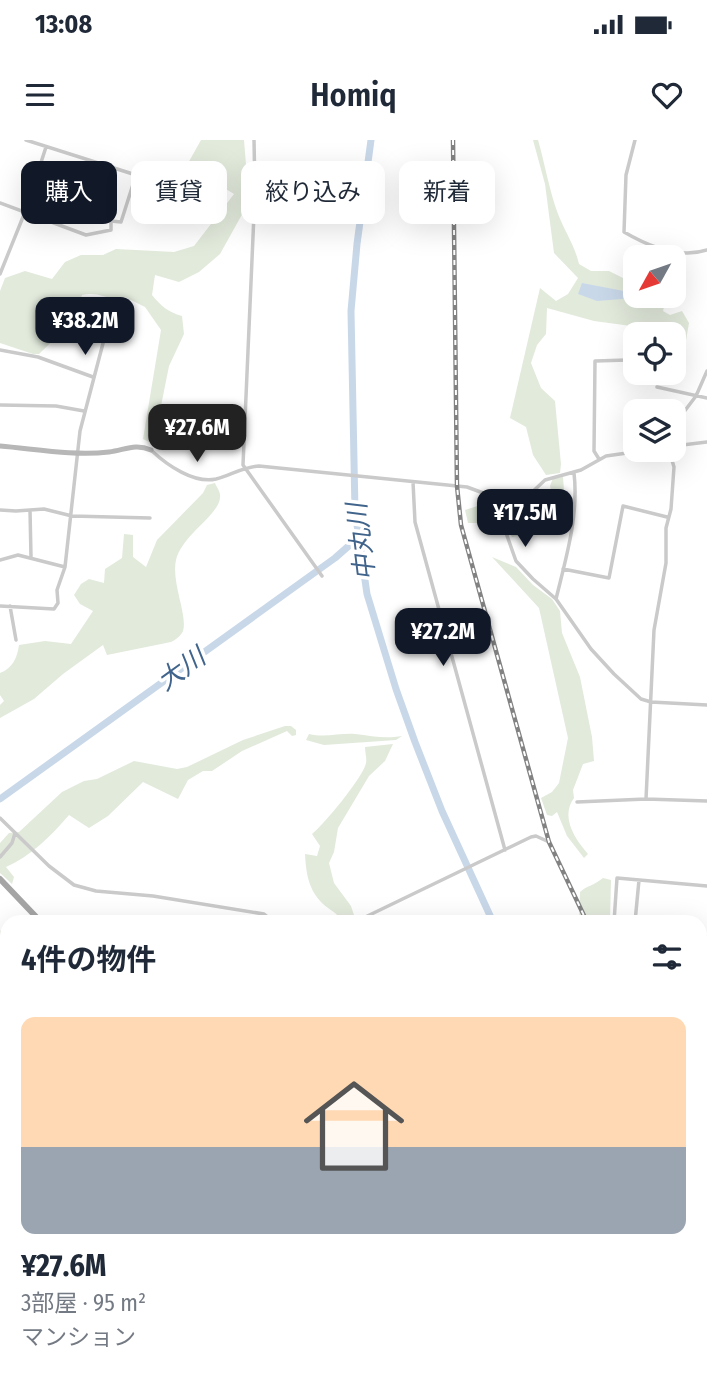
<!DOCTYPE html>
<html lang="ja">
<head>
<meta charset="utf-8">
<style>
	:root { --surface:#fff; --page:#f6f6f7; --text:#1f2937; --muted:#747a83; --accent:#111827 }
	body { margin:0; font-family:"Fira Sans Condensed","Noto Sans JP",sans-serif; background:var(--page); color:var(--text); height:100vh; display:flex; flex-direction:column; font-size:26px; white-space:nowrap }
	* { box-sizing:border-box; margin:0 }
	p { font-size:23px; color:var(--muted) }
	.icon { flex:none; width:38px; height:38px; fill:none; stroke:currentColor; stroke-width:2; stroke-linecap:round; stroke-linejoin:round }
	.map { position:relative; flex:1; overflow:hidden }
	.drawer { position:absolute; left:0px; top:775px; width:707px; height:471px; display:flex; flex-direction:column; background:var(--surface); border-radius:21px 21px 0 0; box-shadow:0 7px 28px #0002 }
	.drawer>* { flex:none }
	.guide { position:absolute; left:21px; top:21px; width:665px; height:63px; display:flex; gap:14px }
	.needle { width:46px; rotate:230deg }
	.fabs { position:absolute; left:623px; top:105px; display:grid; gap:14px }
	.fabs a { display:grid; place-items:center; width:63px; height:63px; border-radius:14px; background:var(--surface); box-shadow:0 7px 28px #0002; font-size:35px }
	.price { position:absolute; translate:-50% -60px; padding:0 16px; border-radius:14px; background:var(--accent); color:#fff; font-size:23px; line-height:46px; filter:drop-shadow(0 2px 4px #0008) }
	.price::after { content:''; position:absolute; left:50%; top:42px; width:21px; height:16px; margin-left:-10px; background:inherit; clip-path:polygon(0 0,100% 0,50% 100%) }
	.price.active { background:#222; color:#fff }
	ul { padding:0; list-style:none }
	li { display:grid; align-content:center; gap:14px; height:371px; padding:0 21px }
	li span { display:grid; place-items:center; height:217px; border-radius:14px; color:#555 }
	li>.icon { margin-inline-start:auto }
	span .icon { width:126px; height:126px; fill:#fffc; stroke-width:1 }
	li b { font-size:30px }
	h2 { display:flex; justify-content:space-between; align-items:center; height:84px; padding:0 21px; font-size:30px }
	.tag { padding:0 24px; border-radius:14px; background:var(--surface); box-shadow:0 7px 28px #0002; font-size:24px; line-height:63px }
	.tag.active { background:var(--accent); color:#fff }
	.status { display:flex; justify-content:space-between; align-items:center; height:49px; padding:0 35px; background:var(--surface); direction:ltr }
	.status svg { height:19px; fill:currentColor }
	header { display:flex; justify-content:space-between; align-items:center; height:91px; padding:0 21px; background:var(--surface); font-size:32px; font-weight:600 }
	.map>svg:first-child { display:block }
	.green { fill:#e2eadc }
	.water { fill:#c9d8e9 }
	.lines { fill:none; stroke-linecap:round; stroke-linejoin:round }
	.river { stroke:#c9d8e9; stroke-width:7 }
	.street { stroke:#cacaca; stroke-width:3.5 }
	.secondary { stroke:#b7b7b7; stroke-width:5 }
	.primary { stroke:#a5a5a5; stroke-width:6 }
	.rail-casing { stroke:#828282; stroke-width:4.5 }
	.rail { stroke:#fff; stroke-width:2; stroke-dasharray:5; stroke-linecap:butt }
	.labels { text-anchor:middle; stroke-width:7; stroke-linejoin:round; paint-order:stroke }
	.water-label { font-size:26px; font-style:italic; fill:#40648b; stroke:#fff }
</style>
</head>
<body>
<div class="status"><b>13:08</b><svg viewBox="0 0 49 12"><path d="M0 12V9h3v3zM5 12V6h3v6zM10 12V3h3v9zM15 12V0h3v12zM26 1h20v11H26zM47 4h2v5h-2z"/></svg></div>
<header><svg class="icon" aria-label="menu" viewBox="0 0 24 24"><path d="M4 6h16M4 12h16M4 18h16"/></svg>Homiq<svg class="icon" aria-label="heart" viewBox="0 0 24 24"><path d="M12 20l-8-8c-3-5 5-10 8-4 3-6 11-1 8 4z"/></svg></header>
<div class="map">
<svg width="707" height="1245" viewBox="0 0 707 1245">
	<rect width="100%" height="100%" fill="#fff"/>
	<path class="green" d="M201 0H244L249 62 220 114 199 132 179 142 155 135 152 155C161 166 168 172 182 176L184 194 169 226 157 286 164 299 159 307 143 299 161 190 145 167 125 157C104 161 101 151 82 155L73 181 39 214H33L0 203V151L5 138 25 131 52 139 65 122 81 115H103L116 109 174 112 194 106 234 54 187 25Z
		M533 0H538C545 24 549 50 558 74 565 92 575 106 579 124L591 131H609L635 144V156H663L666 160 663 171 670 175 682 171 689 183 683 218 674 220V194H635V196L631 186 594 181 547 168 546 194 537 205 531 223 541 248 555 261 561 324 560 333 546 335 533 315 526 287 510 278 540 148 556 161 568 154 578 138 554 113 545 44Z
		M563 337 566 378 528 394 512 397 504 383H468L465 370 487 363 529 361 537 372 553 358 550 346 553 338Z
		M215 343C217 348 221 352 220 358 218 376 182 395 176 420 171 442 188 476 183 491 181 496 175 500 171 502L107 515 103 505 63 534 34 559 0 578V565L4 561 0 555V533C13 528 17 518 19 505L45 501 71 504 93 471 80 464 74 455 81 444 89 439 104 443 105 429 122 418 124 394 133 395V417L146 427 157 400 203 353 207 345Z
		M492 417 516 427 533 445 552 459 560 471 562 493 580 537 592 597 594 621 583 624 573 650 574 658C560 677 575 699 588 714L584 718 567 696 557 672 552 676 547 675 541 658 552 652 559 643 568 598 539 468Z
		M285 586H291L296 590V595L292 596 287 591 242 611 212 631H203L188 640 178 659 143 642 108 676 89 688 69 675C51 696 31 716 6 727L14 737 12 744 0 733V703L9 693 19 692 62 652 84 641 97 639 134 621 177 629 187 627 243 600Z
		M309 594C324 598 340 593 355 594 372 596 385 599 402 596L396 600 324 605 306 600Z
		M393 604 385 621 369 636 338 688 334 712 329 723 334 743 351 766 355 778 352 782H341C337 771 330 771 322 763 308 749 306 732 305 714L317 716 320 706 312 694C323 686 364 636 366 623 367 619 365 612 365 607Z
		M603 738 611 740 610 782H593L588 776 584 782H579L580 752C586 746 595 745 603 738Z
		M7 787C7 804 2 819 2 836L7 840V875L0 878V791Z
		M0 930 7 933V1039L0 1037Z
		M332 1239H383L382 1245H329Z
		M453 1239H483L520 1244 530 1239H558L550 1245H443L446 1240Z"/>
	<path class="water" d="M582 143 629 152 634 158 597 161 578 154Z"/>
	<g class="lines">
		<path class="river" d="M371 0 357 104 351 171 355 371 367 454 396 549 415 602 442 671 493 782
			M0 659 335 418 360 396
			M425 1245 427 1239"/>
		<path class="street" d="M254 0 255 51 243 325 322 436
			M635 0 626 35 624 92C648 106 680 119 707 110
			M0 63 86 95 111 90V81L121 82 136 35 26 0
			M0 134 25 72 46 7
			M0 210 38 217 93 237
			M657 247 707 258
			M0 265 56 266 84 271
			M674 285 696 256 707 231
			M674 306 707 302
			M152 311C167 325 194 344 216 339 231 335 243 327 259 326L467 347 502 360 528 356 545 340 581 330 606 316 648 310
			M599 319 594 311 595 221 627 220
			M413 342 415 382 505 710
			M494 359 516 421 533 439 556 459 591 509 614 534 641 559 651 562 707 565
			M0 370 16 371 44 369 72 376 150 378
			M30 370 31 417
			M0 420 18 415 65 427 80 291 112 169 111 165
			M563 429 609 438 623 366 667 377
			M556 459C566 418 579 375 574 333
			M0 466 54 469 58 463 57 450 65 427
			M10 466 16 500
			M646 659 654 490 666 423V388L671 369 674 327 669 310
			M577 662 646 659 707 661
			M0 678 49 726 74 745 96 751 153 756 264 774 274 782
			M0 717 12 703 15 693
			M355 782 531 697 536 696 549 702
			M614 782 617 738 707 746
			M635 782 639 740
			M700 797H707
			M700 826 707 827
			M700 863 707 864
			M700 971 707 973
			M700 1047 707 1013
			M0 1060 7 1048
			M700 1105 707 1106
			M0 1141 7 1145
			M700 1200 707 1203
			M700 1229 707 1228
			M0 1236 7 1224
			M31 1239 41 1245
			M169 1239 179 1245
			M604 1243 633 1239
			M202 1245 204 1239"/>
		<path class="secondary" d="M0 306C36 309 73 316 109 312 125 310 135 303 151 310
			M82 1245 86 1239"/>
		<path class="primary" d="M0 739 41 782
			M255 1239 259 1245"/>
		<defs>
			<path id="rail" d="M453 0 457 346 461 385 549 702 587 782
				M604 1239 605 1245"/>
		</defs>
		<use href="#rail" class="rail-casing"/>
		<use href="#rail" class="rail"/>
	</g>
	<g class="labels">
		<g class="water-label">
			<text transform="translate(361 402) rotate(-97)" y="9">中丸川</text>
			<text transform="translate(181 529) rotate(-36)" y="9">大川</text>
		</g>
	</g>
</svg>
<div class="fabs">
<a><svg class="needle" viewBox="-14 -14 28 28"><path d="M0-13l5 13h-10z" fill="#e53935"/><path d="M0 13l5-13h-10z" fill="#747a83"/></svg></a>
<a><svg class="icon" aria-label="locate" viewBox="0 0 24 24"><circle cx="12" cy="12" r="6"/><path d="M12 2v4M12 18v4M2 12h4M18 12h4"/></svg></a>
<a><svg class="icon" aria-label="layers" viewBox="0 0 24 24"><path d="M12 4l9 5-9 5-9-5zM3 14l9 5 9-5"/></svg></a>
</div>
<b class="price" style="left:85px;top:217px">¥38.2M</b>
<b class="price active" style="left:197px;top:324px">¥27.6M</b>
<b class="price" style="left:525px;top:409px">¥17.5M</b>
<b class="price" style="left:443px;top:528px">¥27.2M</b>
<div class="guide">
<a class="tag active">購入</a>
<a class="tag">賃貸</a>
<a class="tag">絞り込み</a>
<a class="tag">新着</a>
</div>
<section class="drawer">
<h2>4件の物件<svg class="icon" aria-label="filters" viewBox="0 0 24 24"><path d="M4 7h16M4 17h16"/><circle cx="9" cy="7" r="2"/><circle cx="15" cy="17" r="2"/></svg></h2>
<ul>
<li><span style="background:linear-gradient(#ffd9b3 60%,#9aa5b1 0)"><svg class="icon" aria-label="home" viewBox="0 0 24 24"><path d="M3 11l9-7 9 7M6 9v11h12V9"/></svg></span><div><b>¥27.6M</b><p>3部屋 · 95 m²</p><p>マンション</p></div></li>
</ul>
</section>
</div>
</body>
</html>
